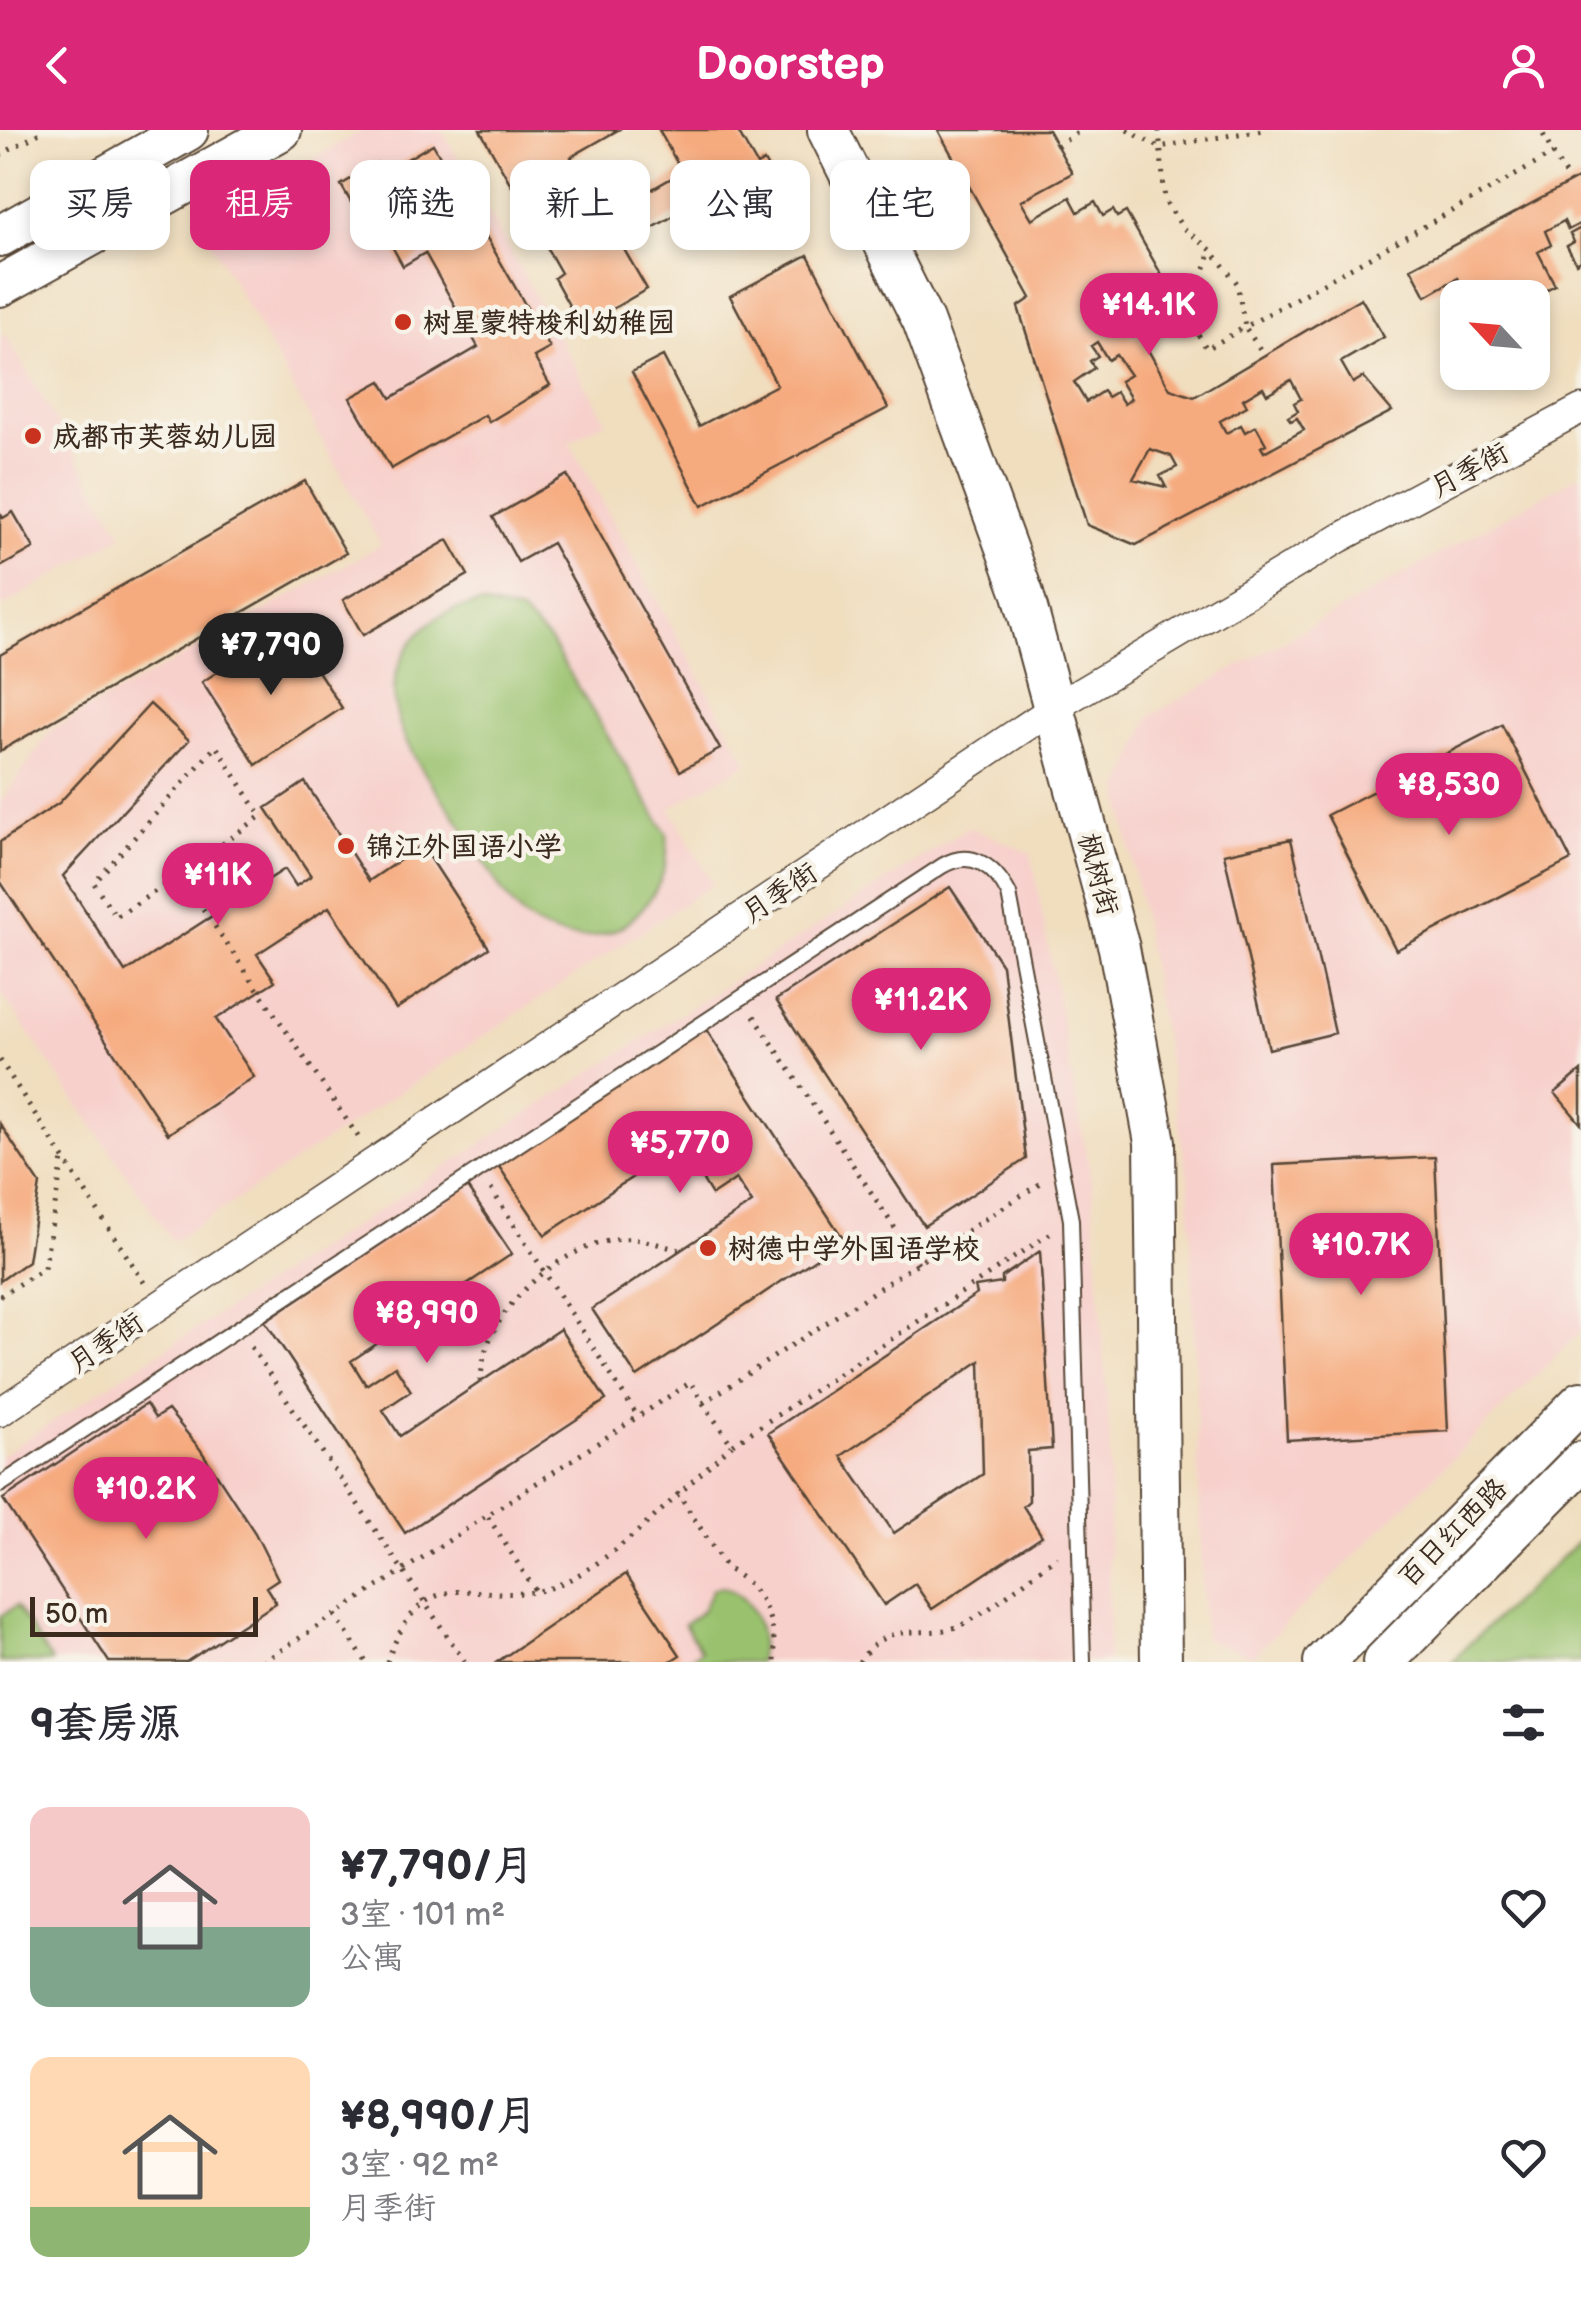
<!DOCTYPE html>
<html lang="zh">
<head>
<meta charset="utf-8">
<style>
	:root { --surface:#fff; --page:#f2f2f3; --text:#2b2b33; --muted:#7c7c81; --accent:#db2777 }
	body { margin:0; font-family:"Balsamiq Sans","LXGW WenKai TC",sans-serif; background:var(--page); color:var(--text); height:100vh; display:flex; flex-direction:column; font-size:38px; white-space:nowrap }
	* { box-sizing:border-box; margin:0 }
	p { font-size:32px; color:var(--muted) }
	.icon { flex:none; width:55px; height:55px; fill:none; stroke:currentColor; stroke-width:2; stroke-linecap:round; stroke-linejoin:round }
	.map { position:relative; height:1532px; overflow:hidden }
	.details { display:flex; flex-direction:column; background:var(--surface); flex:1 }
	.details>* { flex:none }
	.guide { position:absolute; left:30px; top:30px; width:1000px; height:90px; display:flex; gap:20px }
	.needle { width:65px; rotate:296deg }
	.fabs { position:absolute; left:1440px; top:150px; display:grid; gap:20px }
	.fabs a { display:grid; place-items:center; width:110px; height:110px; border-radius:20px; background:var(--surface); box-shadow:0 5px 15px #0003; font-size:50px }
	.scale { position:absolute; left:30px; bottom:25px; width:228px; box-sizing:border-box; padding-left:10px; border:5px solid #3b2a1e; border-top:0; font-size:28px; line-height:35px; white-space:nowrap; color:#3b2a1e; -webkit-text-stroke:8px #f7f3e8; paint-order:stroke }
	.price { position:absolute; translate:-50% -85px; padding:0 22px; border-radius:35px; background:var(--accent); color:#fff; font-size:32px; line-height:65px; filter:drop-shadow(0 2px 5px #0008) }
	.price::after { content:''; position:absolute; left:50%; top:60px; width:30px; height:22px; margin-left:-15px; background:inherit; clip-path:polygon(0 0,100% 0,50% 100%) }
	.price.selected { background:#222; color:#fff }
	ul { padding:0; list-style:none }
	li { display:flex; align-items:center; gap:30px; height:250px; padding:0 30px }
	li span { display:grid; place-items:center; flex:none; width:280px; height:200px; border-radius:20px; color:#555 }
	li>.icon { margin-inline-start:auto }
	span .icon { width:120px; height:120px; fill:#fffc; stroke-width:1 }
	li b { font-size:42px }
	h2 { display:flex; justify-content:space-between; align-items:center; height:120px; padding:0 30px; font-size:42px }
	.tag { padding:0 35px; border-radius:20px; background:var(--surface); box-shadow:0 5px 15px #0003; font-size:35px; line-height:90px }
	.tag.selected { background:var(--accent); color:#fff }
	header { display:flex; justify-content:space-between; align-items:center; height:130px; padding:0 30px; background:var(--accent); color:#fff; font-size:45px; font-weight:600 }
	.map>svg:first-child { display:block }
	.built { fill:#f7d0cc }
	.green { fill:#9ac26e; stroke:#6a7646; stroke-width:2.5 }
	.building { fill:#f6ab7f; fill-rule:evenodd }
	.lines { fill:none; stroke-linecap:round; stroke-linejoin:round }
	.lane-casing { stroke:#564536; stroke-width:18 }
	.street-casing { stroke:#564536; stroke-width:31 }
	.secondary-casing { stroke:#564536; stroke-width:44 }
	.path { stroke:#564536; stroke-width:5; stroke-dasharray:2.5 8; stroke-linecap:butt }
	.lane { stroke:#fff; stroke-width:14 }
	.street { stroke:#fff; stroke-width:28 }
	.secondary { stroke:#fff; stroke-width:40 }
	.poi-dot { fill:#c8321e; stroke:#f7f3e8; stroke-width:4 }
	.labels { text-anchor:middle; stroke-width:9; stroke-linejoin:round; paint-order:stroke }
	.poi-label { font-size:28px; font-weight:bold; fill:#3b2a1e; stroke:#f7f3e8; text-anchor:start }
	.street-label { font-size:28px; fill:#3b2a1e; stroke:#f7f3e8 }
</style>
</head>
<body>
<header><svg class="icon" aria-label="back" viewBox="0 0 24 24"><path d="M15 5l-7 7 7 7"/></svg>Doorstep<svg class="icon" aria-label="person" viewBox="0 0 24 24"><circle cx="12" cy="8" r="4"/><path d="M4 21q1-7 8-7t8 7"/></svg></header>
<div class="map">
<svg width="1581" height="1532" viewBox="0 0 1581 1532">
	<rect width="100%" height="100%" fill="#f7f3e8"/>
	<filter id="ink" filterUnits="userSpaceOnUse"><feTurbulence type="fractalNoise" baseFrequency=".01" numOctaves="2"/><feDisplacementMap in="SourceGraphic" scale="20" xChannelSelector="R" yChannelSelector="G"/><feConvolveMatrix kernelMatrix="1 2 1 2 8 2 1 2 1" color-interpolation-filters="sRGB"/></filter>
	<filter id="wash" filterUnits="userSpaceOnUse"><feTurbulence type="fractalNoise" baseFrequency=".0048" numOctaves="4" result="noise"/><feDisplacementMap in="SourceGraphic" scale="40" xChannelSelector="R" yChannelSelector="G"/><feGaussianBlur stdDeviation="2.25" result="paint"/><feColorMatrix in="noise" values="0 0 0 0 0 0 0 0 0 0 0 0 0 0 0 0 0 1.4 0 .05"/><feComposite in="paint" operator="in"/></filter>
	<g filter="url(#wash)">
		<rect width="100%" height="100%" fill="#f0debf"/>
		<path class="built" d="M363 0H442L606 291 569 312 748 633 670 678 713 754 173 1112 0 861V673L51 600 381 415 200 93Z
			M5 204 123 405 0 478V207Z
			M1581 344V1201L1252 1527 1204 1509 1189 1051 1120 662 1150 586Z
			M969 697 1031 723 1092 1055 1110 1309 1108 1532H0V1326Z"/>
		<path class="green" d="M481 474 521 483 550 511 667 704C670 737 659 763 635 786 608 812 567 813 535 795 505 777 486 732 467 704 429 646 359 576 415 508 433 486 453 477 481 474Z
			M1581 1409V1532H1452L1465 1518Z
			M722 1456C753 1467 767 1501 758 1532H686L701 1521 684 1494 702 1481 712 1459Z
			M16 1476 52 1532H0V1486Z"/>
		<g id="blocks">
			<path class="building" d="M480 0H618L571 27 605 86 682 42 659 0H737L757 35 764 31 783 65 717 103 699 71 622 116 647 159 581 197 554 148 561 143Z
				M938 0H1048L1072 43 1021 71 1032 89 1070 67 1078 82 1095 72 1103 86 1113 80 1117 87 1126 82 1165 151 1153 157 1157 164 1141 174 1136 165 1127 170 1123 163 1119 182 1133 207 1139 204 1170 259 1194 267 1361 168 1384 207 1341 232 1353 253 1363 247 1392 281 1136 415 1087 395 1018 177 1031 168ZM1097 212 1108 230 1116 225 1130 245 1120 251 1131 269 1124 274 1116 262 1107 267 1103 261 1086 272 1074 252 1094 238 1090 231 1098 226 1091 216ZM1291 250 1301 269 1294 273 1298 281 1288 287 1291 291 1297 288 1304 300 1264 322 1261 317 1266 314 1256 296 1245 302 1241 295 1226 303 1220 291 1247 276 1243 269 1263 257 1267 264ZM1150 319 1171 326 1177 337 1160 346 1166 357 1133 349Z
				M433 14 550 218 534 227 550 255 489 292 485 285 391 339 350 268 381 251 391 268 478 217 425 123 403 136 375 86 363 93 341 55 377 33 383 43Z
				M291 41 301 59 232 99 221 81Z
				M1581 47V93L1568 100 1564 91 1545 101 1551 115 1538 122 1555 155 1531 168H1468L1458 148 1426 166 1411 138Z
				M1581 98V130L1576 133 1567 116 1574 112 1570 104Z
				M808 125 888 278 702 376 632 242 663 226 699 296 777 255 730 166Z
				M567 345 720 619 680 641 552 413 518 432 493 387Z
				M305 351 346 423 0 621V525Z
				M13 382 34 418 0 437V383L3 388Z
				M448 410 468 445 363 505 343 470Z
				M274 505 289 528 303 518 342 578 256 635 202 552Z
				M150 574 189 610 63 746 125 842 285 739 296 756 311 746 266 678 305 652 369 751 422 715 489 818 396 879 329 777 257 824 275 851 216 889 254 947 168 1004 0 751V712L59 673Z
				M1502 595 1571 730 1396 820 1327 685Z
				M1291 709 1335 903 1269 919 1224 724Z
				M950 757 1002 835 1026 1029 924 1096 776 870Z
				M705 898 844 1110 637 1247 592 1179 752 1073 736 1049 712 1065 696 1039 722 1022 707 998 545 1105 498 1035Z
				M1581 941V994L1555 963Z
				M0 994 40 1054 28 1131 0 1151Z
				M1435 1027 1448 1301 1287 1310 1274 1035Z
				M467 1057 512 1124 351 1231 366 1255 395 1236 411 1261 383 1280 400 1306 560 1199 606 1270 405 1403 265 1191Z
				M1040 1121 1052 1319 1028 1321 1029 1371 1023 1376 1042 1406 932 1479 915 1454 884 1475 768 1303 977 1164 975 1157 1002 1153V1147ZM980 1231 983 1344 894 1403 841 1326Z
				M146 1274 155 1288 168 1280 200 1319 255 1403 278 1449 266 1457 276 1473 186 1532H109L3 1369Z
				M626 1444 680 1525 669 1532H497Z"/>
		</g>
	</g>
	<g filter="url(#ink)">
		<use href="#blocks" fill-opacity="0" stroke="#564536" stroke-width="2.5"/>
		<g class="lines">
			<defs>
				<path id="lane" d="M0 1355 942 736C972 718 995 737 1009 764L1071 1090 1083 1532"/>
				<path id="street" d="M0 1282 1054 578 1340 408 1581 279"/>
				<path id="secondary" d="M828 0 923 191 1023 464 1119 818 1155 1012 1161 1532
					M0 106 188 0
					M0 156 281 0
					M1324 1532 1581 1272
					M1383 1532 1581 1332"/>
			</defs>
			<use href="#lane" class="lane-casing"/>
			<use href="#street" class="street-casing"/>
			<use href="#secondary" class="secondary-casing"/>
			<path class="path" d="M1127 0 1159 17 1263 0
				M1159 0 1165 71 1183 98 1211 120 1237 153 1245 197 1553 24 1541 0
				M1057 16 1082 0
				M1553 24 1570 53
				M0 25 45 0
				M1141 174 1155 189 1188 188 1207 219 1245 197 1264 225
				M1188 188 1211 120
				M180 745 261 686 216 616 94 753 116 787 180 745 359 1008
				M754 886 918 1133
				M0 930 145 1154
				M491 1059 638 1287
				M0 1166 44 1138 63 1030
				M251 1217 465 1532
				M480 1252C482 1240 483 1226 488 1214 507 1162 576 1105 635 1109 650 1111 666 1117 681 1120
				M703 1273 732 1315 1051 1103
				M677 1362 727 1439C764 1457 776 1494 775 1532
				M488 1387 535 1460
				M335 1485 366 1532
				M263 1532 691 1252 703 1273 1042 1052
				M387 1532C428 1416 487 1485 558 1455 619 1429 682 1358 732 1315
				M859 1532C890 1486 920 1511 959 1496 984 1487 1032 1444 1057 1427"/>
			<use href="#lane" class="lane"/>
			<use href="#street" class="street"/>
			<use href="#secondary" class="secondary"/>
		</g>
	</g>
	<g class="poi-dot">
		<circle cx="403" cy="192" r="10"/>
		<circle cx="33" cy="306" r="10"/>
		<circle cx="346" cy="716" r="10"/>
		<circle cx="708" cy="1118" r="10"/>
	</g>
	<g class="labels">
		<g class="poi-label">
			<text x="423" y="202">树星蒙特梭利幼稚园</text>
			<text x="53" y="316">成都市芙蓉幼儿园</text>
			<text x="366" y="726">锦江外国语小学</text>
			<text x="728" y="1128">树德中学外国语学校</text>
		</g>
		<g class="street-label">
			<text transform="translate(1469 339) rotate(-28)" y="10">月季街</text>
			<text transform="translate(1099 744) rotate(75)" y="10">枫树街</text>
			<text transform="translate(779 762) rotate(-34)" y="10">月季街</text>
			<text transform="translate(105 1212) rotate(-34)" y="10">月季街</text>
			<text transform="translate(1452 1402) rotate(-45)" y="10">百日红西路</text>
		</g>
	</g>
</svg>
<div class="fabs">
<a><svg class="needle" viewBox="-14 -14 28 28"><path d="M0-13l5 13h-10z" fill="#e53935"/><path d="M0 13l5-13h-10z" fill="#7c7c81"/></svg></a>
</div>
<div class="scale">50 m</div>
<b class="price" style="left:1149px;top:228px">¥14.1K</b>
<b class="price selected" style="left:271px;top:568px">¥7,790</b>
<b class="price" style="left:1449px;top:708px">¥8,530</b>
<b class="price" style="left:218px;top:798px">¥11K</b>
<b class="price" style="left:921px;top:923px">¥11.2K</b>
<b class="price" style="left:680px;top:1066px">¥5,770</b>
<b class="price" style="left:1361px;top:1168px">¥10.7K</b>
<b class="price" style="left:427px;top:1236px">¥8,990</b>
<b class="price" style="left:146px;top:1412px">¥10.2K</b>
<div class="guide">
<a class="tag">买房</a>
<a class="tag selected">租房</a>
<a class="tag">筛选</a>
<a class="tag">新上</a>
<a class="tag">公寓</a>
<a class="tag">住宅</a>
</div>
</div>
<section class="details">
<h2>9套房源<svg class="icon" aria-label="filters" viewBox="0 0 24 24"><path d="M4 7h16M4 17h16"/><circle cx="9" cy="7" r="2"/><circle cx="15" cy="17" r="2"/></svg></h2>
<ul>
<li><span style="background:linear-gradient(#f6c9c9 60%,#7fa58c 0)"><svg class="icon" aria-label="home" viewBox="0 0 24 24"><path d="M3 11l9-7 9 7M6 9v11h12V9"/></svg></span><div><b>¥7,790/月</b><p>3室 · 101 m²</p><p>公寓</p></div><svg class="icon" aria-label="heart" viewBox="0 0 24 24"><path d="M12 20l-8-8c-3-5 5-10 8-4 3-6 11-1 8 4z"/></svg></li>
<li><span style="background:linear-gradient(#ffd9b3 75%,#8fb573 0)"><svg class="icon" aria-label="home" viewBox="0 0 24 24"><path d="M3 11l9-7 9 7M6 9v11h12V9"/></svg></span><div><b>¥8,990/月</b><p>3室 · 92 m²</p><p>月季街</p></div><svg class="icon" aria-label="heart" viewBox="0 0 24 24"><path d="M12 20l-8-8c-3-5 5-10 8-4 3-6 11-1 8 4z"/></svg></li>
</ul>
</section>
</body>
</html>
